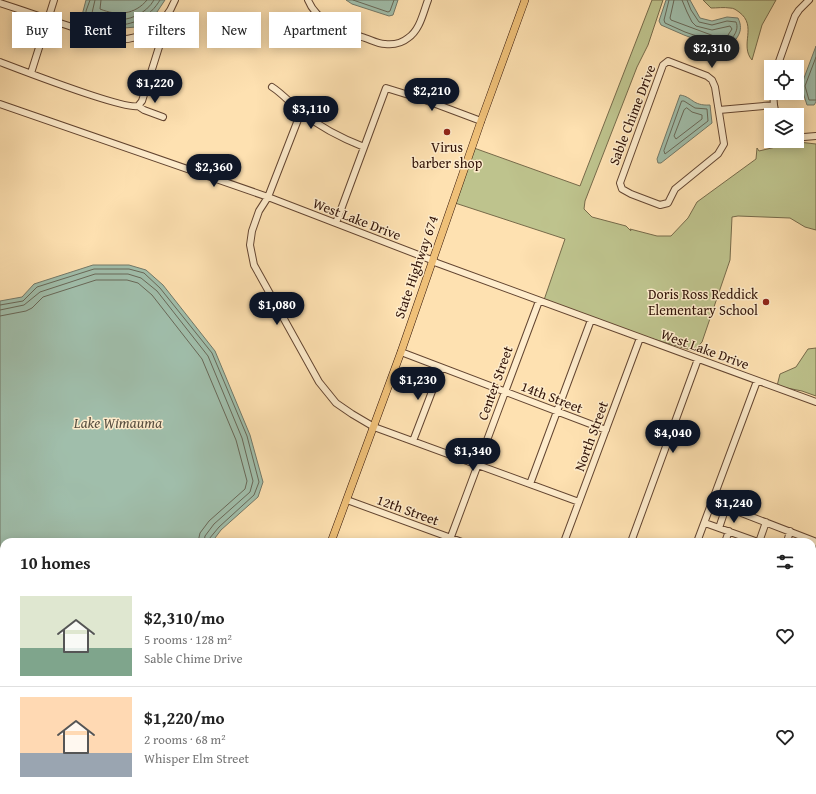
<!DOCTYPE html>
<html lang="en">
<head>
<meta charset="utf-8">
<style>
	:root { --surface:#fff; --page:#f2f2f2; --text:#222; --muted:#767676; --line:#e0e0e0; --accent:#111827 }
	body { margin:0; font-family:"Gentium Book Plus",serif; background:var(--page); color:var(--text); height:100vh; display:flex; flex-direction:column; font-size:15px; white-space:nowrap }
	* { box-sizing:border-box; margin:0 }
	p { font-size:13px; color:var(--muted) }
	.icon { flex:none; width:22px; height:22px; fill:none; stroke:currentColor; stroke-width:2; stroke-linecap:round; stroke-linejoin:round }
	.map { position:relative; flex:1; overflow:hidden }
	.sheet { position:absolute; left:0px; top:538px; width:816px; height:256px; display:flex; flex-direction:column; background:var(--surface); border-radius:12px 12px 0 0; box-shadow:0 2px 10px #0003 }
	.sheet>* { flex:none }
	.hud { position:absolute; left:12px; top:12px; width:400px; height:36px; display:flex; gap:8px }
	.buttons { position:absolute; left:764px; top:60px; display:grid; gap:8px }
	.buttons a { display:grid; place-items:center; width:40px; height:40px; border-radius:0px; background:var(--surface); box-shadow:0 2px 10px #0003; font-size:20px }
	.price { position:absolute; translate:-50% -34px; padding:0 9px; border-radius:14px; background:var(--accent); color:#fff; font-size:13px; line-height:26px; filter:drop-shadow(0 1px 2px #0008) }
	.price::after { content:''; position:absolute; left:50%; top:24px; width:12px; height:9px; margin-left:-6px; background:inherit; clip-path:polygon(0 0,100% 0,50% 100%) }
	.price.on { background:#222; color:#fff }
	ul { padding:0; list-style:none }
	li { display:flex; align-items:center; gap:12px; height:100px; padding:0 20px }
	li+li { border-top:1px solid var(--line) }
	li span { display:grid; place-items:center; flex:none; width:112px; height:80px; border-radius:0px; color:#555 }
	li>.icon { margin-inline-start:auto }
	span .icon { width:48px; height:48px; fill:#fffc; stroke-width:1 }
	li b { font-size:17px }
	h2 { display:flex; justify-content:space-between; align-items:center; height:48px; padding:0 20px; font-size:17px }
	.pill { padding:0 14px; border-radius:0px; background:var(--surface); box-shadow:0 2px 10px #0003; font-size:14px; line-height:36px }
	.pill.on { background:var(--accent); color:#fff }
	.map>svg:first-child { display:block }
	.green { fill:#bec38d; stroke:#766a4a }
	.water { fill:#a0beab; stroke:#737969 }
	.lines { fill:none; stroke-linecap:round; stroke-linejoin:round }
	.shore { stroke:#686858; stroke-width:1 }
	.minor-casing { stroke:#634531; stroke-width:8 }
	.major-casing { stroke:#2f1106; stroke-width:8 }
	.minor { stroke:#feeccc; stroke-width:6 }
	.major { stroke:#efc078; stroke-width:7 }
	.poi-dot { fill:#8f2418; stroke:#feeccc; stroke-width:1.5 }
	.labels { text-anchor:middle; stroke-width:3; stroke-linejoin:round; paint-order:stroke }
	.street-label { font-size:14px; fill:#2f1106; stroke:#feeccc }
	.poi-label { font-size:14px; fill:#2f1106; stroke:#feeccc }
	.water-label { font-size:15px; font-style:italic; fill:#574e40; stroke:#feeccc }
</style>
</head>
<body>
<div class="map">
<svg width="816" height="794" viewBox="0 0 816 794">
	<rect width="100%" height="100%" fill="#fee1b1"/>
	<filter id="stains"><feTurbulence type="fractalNoise" baseFrequency=".005" numOctaves="4"/><feColorMatrix values="0 0 0 0 .2 0 0 0 0 .09 0 0 0 0 .02 0 0 0 .5 -.17"/></filter>
	<radialGradient id="worn" r=".72"><stop offset=".6" stop-color="#630" stop-opacity="0"/><stop offset="1" stop-color="#630" stop-opacity=".3"/></radialGradient>
	<path class="green" d="M652 0H663L648 45 637 67 585 201 584 209 592 217 626 226 631 231 630 229 657 236H671L688 218 697 202 756 159 757 148 759 151 784 145 790 141 816 144V230L805 227 790 218 738 216 732 217 730 260 702 342 694 351 639 335 544 300 565 239 455 203 474 148 580 186Z
		M703 0H776L762 25 752 60C739 45 758 26 739 12 736 10 734 8 730 8 724 7 717 8 711 8Z
		M816 348V396L802 391 777 386 780 374 796 367 808 349Z
		M812 643 816 645V774L812 772Z
		M0 679 4 680V790H9V794H0Z"/>
	<path class="water" d="M86 0H165L157 12 136 27 112 29 81 19Z
		M346 0H398L393 15 389 16 352 4Z
		M666 0H690L700 18 712 21 727 17 738 18C745 32 736 41 724 50L684 35 661 25 659 21Z
		M816 46V102L814 105H807L801 86Z
		M680 95C693 97 692 106 710 105L712 123 661 163H658L657 159Z
		M93 265H129L146 270 163 285 215 351 250 435 263 482 258 497 221 530 212 542H4V635L0 633V301L22 297 34 284Z
		M11 790H195L197 794H11Z"/>
	<g class="lines">
		<path class="shore" d="M90 0 86 11V16C94 19 105 25 113 25 133 26 150 17 160 0
			M95 0 92 13C98 15 107 20 113 20 129 21 146 14 154 0
			M101 0 100 9C117 16 135 15 147 0
			M353 0 388 12 390 11 394 0
			M669 0 664 20 665 23 685 32 723 45C731 41 740 31 736 22L727 21 712 25 699 22 691 10 687 0
			M674 0 670 18 671 20 722 39 726 38 732 29 730 26 712 30 696 26 692 22 687 12 682 0
			M816 57 805 86 809 100H816
			M682 101H684L695 108 707 109 708 121 665 154 664 151Z
			M687 108 692 112 702 115V119L676 139 674 136 684 110Z
			M0 305 23 301 37 287 94 269H129L144 273 160 288 212 353 247 436 259 482 254 495 219 527 209 539V542
			M0 310 24 305 40 292 95 274H128L141 278 157 291 208 356 242 438 253 481 250 492 214 524 205 536 204 542
			M0 316 26 311 32 308 43 297 96 280H127L138 283 152 295 202 359 236 440 247 481 245 489 209 521 200 533 198 542"/>
		<defs>
			<path id="minor" d="M308 0C317 23 344 31 365 38 371 40 378 44 385 44 394 45 402 43 408 38 420 30 423 13 428 0
				M0 3C22 10 44 18 66 25 81 30 97 38 113 39 141 42 165 26 175 0
				M668 61 707 76 712 80 715 87 724 144 718 154 675 189 668 203 660 205 631 194 622 189 620 183 663 65Z
				M0 62C21 70 124 110 138 106L144 110 163 117
				M777 67 795 16 799 10 809 0
				M31 73 54 0
				M272 87C283 94 291 104 301 112 320 127 341 138 364 147
				M773 93 774 105 776 115
				M0 104 268 197 429 259 437 263 816 402
				M138 106 142 101 159 47 153 30
				M719 110 774 105
				M301 112 268 197 259 211 252 231 250 245 254 265 319 382 336 403 352 414 374 427 579 502
				M797 135 804 137 816 136
				M336 223 386 88 425 100 481 121
				M401 352 606 430
				M413 441 441 368
				M530 484 591 320
				M347 500 462 542
				M705 523 758 542
				M719 528 726 507 814 541 812 547
				M449 542 539 301
				M564 542 640 338
				M631 542 698 359
				M697 542 757 381
				M725 542 729 531
				M759 542 766 522
				M787 542 790 531
				M462 790 473 794
				M356 794 357 790
				M770 794 772 790"/>
			<path id="major" d="M331 542 401 352 481 121 525 0
				M238 794 239 790"/>
		</defs>
		<use href="#minor" class="minor-casing"/>
		<use href="#major" class="major-casing"/>
		<use href="#minor" class="minor"/>
		<use href="#major" class="major"/>
	</g>
	<g class="poi-dot">
		<circle cx="447" cy="132" r="4"/>
		<circle cx="766" cy="302" r="4"/>
	</g>
	<g class="labels">
		<g class="street-label">
			<text transform="translate(632 115) rotate(-69)" y="5">Sable Chime Drive</text>
			<text transform="translate(357 219) rotate(21)" y="5">West Lake Drive</text>
			<text transform="translate(416 267) rotate(-71)" y="5">State Highway 674</text>
			<text transform="translate(705 349) rotate(20)" y="5">West Lake Drive</text>
			<text transform="translate(495 383) rotate(-70)" y="5">Center Street</text>
			<text transform="translate(552 397) rotate(21)" y="5">14th Street</text>
			<text transform="translate(591 436) rotate(-70)" y="5">North Street</text>
			<text transform="translate(408 510) rotate(20)" y="5">12th Street</text>
		</g>
		<g class="poi-label">
			<text x="447" y="152">Virus<tspan x="447" dy="16">barber shop</tspan></text>
			<text x="758" y="299" text-anchor="end">Doris Ross Reddick<tspan x="758" dy="16">Elementary School</tspan></text>
		</g>
		<g class="water-label">
			<text x="118" y="428">Lake Wimauma</text>
		</g>
	</g>
	<rect width="100%" height="100%" filter="url(#stains)"/>
	<rect width="100%" height="100%" fill="url(#worn)"/>
</svg>
<div class="buttons">
<a><svg class="icon" aria-label="locate" viewBox="0 0 24 24"><circle cx="12" cy="12" r="6"/><path d="M12 2v4M12 18v4M2 12h4M18 12h4"/></svg></a>
<a><svg class="icon" aria-label="layers" viewBox="0 0 24 24"><path d="M12 4l9 5-9 5-9-5zM3 14l9 5 9-5"/></svg></a>
</div>
<b class="price on" style="left:712px;top:69px">$2,310</b>
<b class="price" style="left:155px;top:104px">$1,220</b>
<b class="price" style="left:432px;top:112px">$2,210</b>
<b class="price" style="left:311px;top:130px">$3,110</b>
<b class="price" style="left:214px;top:188px">$2,360</b>
<b class="price" style="left:277px;top:326px">$1,080</b>
<b class="price" style="left:418px;top:401px">$1,230</b>
<b class="price" style="left:673px;top:454px">$4,040</b>
<b class="price" style="left:473px;top:472px">$1,340</b>
<b class="price" style="left:734px;top:524px">$1,240</b>
<div class="hud">
<a class="pill">Buy</a>
<a class="pill on">Rent</a>
<a class="pill">Filters</a>
<a class="pill">New</a>
<a class="pill">Apartment</a>
</div>
<section class="sheet">
<h2>10 homes<svg class="icon" aria-label="filters" viewBox="0 0 24 24"><path d="M4 7h16M4 17h16"/><circle cx="9" cy="7" r="2"/><circle cx="15" cy="17" r="2"/></svg></h2>
<ul>
<li><span style="background:linear-gradient(#dfe7d0 65%,#7fa58c 0)"><svg class="icon" aria-label="home" viewBox="0 0 24 24"><path d="M3 11l9-7 9 7M6 9v11h12V9"/></svg></span><div><b>$2,310/mo</b><p>5 rooms · 128 m²</p><p>Sable Chime Drive</p></div><svg class="icon" aria-label="heart" viewBox="0 0 24 24"><path d="M12 20l-8-8c-3-5 5-10 8-4 3-6 11-1 8 4z"/></svg></li>
<li><span style="background:linear-gradient(#ffd9b3 70%,#9aa5b1 0)"><svg class="icon" aria-label="home" viewBox="0 0 24 24"><path d="M3 11l9-7 9 7M6 9v11h12V9"/></svg></span><div><b>$1,220/mo</b><p>2 rooms · 68 m²</p><p>Whisper Elm Street</p></div><svg class="icon" aria-label="heart" viewBox="0 0 24 24"><path d="M12 20l-8-8c-3-5 5-10 8-4 3-6 11-1 8 4z"/></svg></li>
</ul>
</section>
</div>
</body>
</html>
